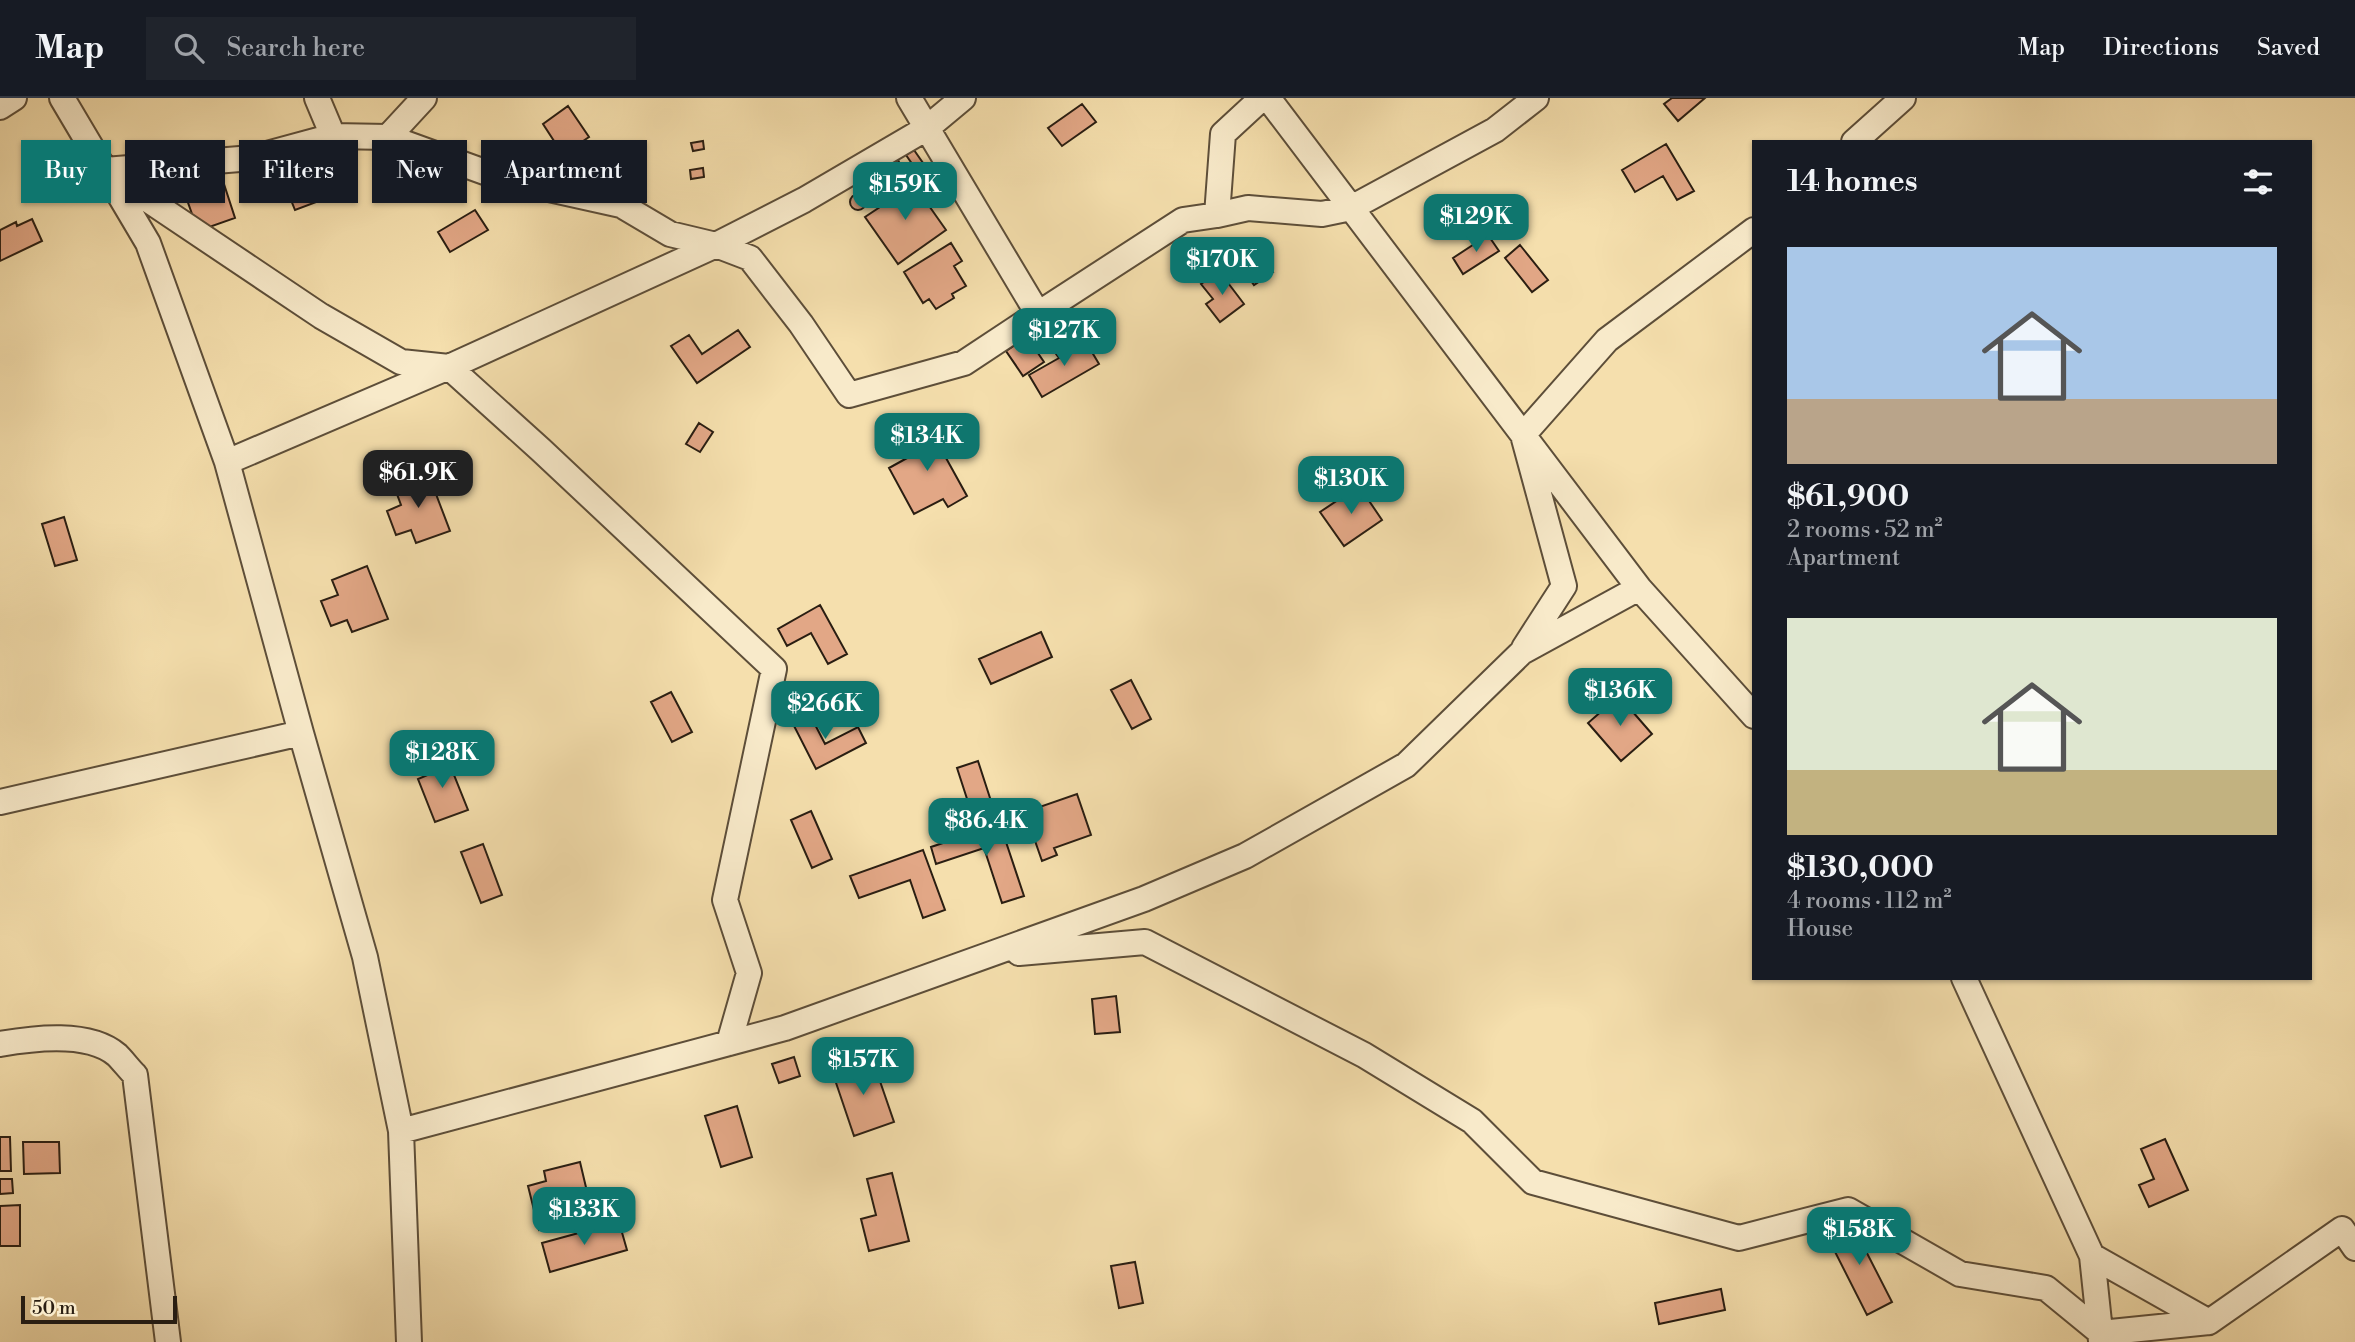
<!DOCTYPE html>
<html lang="en">
<head>
<meta charset="utf-8">
<style>
	:root { --surface:#171b24; --page:#20242c; --text:#f1f3f6; --muted:#9ea1a6; --line:#363941; --accent:#0f766e }
	body { margin:0; font-family:"Libre Bodoni",serif; background:var(--page); color:var(--text); height:100vh; display:flex; flex-direction:column; font-size:26px; white-space:nowrap }
	* { box-sizing:border-box; margin:0 }
	p { font-size:23px; color:var(--muted) }
	.icon { flex:none; width:38px; height:38px; fill:none; stroke:currentColor; stroke-width:2; stroke-linecap:round; stroke-linejoin:round }
	.map { position:relative; flex:1; overflow:hidden }
	.side { position:absolute; left:1752px; top:42px; width:560px; height:840px; display:flex; flex-direction:column; background:var(--surface); border-radius:0px; box-shadow:0 2px 5px #0004 }
	.side>* { flex:none }
	.banner { position:absolute; left:21px; top:42px; width:665px; height:63px; display:flex; gap:14px }
	.scale { position:absolute; left:21px; bottom:18px; width:156px; box-sizing:border-box; padding-left:7px; border:4px solid #2a1e12; border-top:0; font-size:19px; line-height:24px; white-space:nowrap; color:#2a1e12; -webkit-text-stroke:5px #f8eaca; paint-order:stroke }
	.price { position:absolute; translate:-50% -60px; padding:0 16px; border-radius:14px; background:var(--accent); color:#fff; font-size:23px; line-height:46px; filter:drop-shadow(0 2px 4px #0008) }
	.price::after { content:''; position:absolute; left:50%; top:42px; width:21px; height:16px; margin-left:-10px; background:inherit; clip-path:polygon(0 0,100% 0,50% 100%) }
	.price.on { background:#222; color:#fff }
	ul { padding:0; list-style:none }
	li { display:grid; align-content:center; gap:14px; height:371px; padding:0 35px }
	li span { display:grid; place-items:center; height:217px; border-radius:0px; color:#555 }
	li>.icon { margin-inline-start:auto }
	span .icon { width:126px; height:126px; fill:#fffc; stroke-width:1 }
	li b { font-size:30px }
	h2 { display:flex; justify-content:space-between; align-items:center; height:84px; padding:0 35px; font-size:30px }
	.chip { padding:0 24px; border-radius:0px; background:var(--surface); box-shadow:0 2px 5px #0004; font-size:24px; line-height:63px }
	.chip.on { background:var(--accent); color:#fff }
	header { display:flex; align-items:center; gap:42px; box-sizing:border-box; height:98px; padding:0 35px; background:var(--surface); border-bottom:2px solid var(--line) }
	header strong { font-size:33px }
	nav { display:flex; gap:38px; margin-inline-start:auto; font-size:24px }
	.search { width:490px; height:63px; background:var(--page); display:flex; align-items:center; gap:18px; box-sizing:border-box; padding:0 24px; border-radius:0px; color:var(--muted); font-size:26px }
	.map>svg:first-child { display:block }
	.building { fill:#e2a786; stroke:#2a1e12; stroke-width:2 }
	.lines { fill:none; stroke-linecap:round; stroke-linejoin:round }
	.street-casing { stroke:#5d4e39; stroke-width:28 }
	.street { stroke:#f8eaca; stroke-width:24 }
</style>
</head>
<body>
<header>
<strong>Map</strong>
<div class="search"><svg class="icon" aria-label="search" viewBox="0 0 24 24"><circle cx="10" cy="10" r="6"/><path d="M15 15l6 6"/></svg>Search here</div>
<nav><a>Map</a><a>Directions</a><a>Saved</a></nav>
</header>
<div class="map">
<svg width="2355" height="1244" viewBox="0 0 2355 1244">
	<rect width="100%" height="100%" fill="#f5dfad"/>
	<filter id="stains"><feTurbulence type="fractalNoise" baseFrequency=".00286" numOctaves="4"/><feColorMatrix values="0 0 0 0 .2 0 0 0 0 .09 0 0 0 0 .02 0 0 0 .5 -.17"/></filter>
	<radialGradient id="worn" r=".72"><stop offset=".6" stop-color="#630" stop-opacity="0"/><stop offset="1" stop-color="#630" stop-opacity=".3"/></radialGradient>
	<path class="building" d="M1672 0H1705L1678 23 1664 6Z
		M1082 6 1096 24 1062 48 1048 30Z
		M568 8 589 39 558 60 549 46 554 43 543 26Z
		M703 43 704 51 693 53 691 45Z
		M1666 46 1694 93 1677 102 1663 78 1635 94 1622 72Z
		M336 51 351 91 295 112 287 92 317 80 309 61Z
		M914 52 923 65 915 70 906 57Z
		M898 62 902 70 888 78 883 70Z
		M703 70 704 79 691 81 690 72Z
		M874 76 885 96 872 103 861 83Z
		M908 78 946 132 898 166 865 119 883 107 881 104 900 90 897 86Z
		M223 83 235 120 198 133 185 96Z
		M850 104a8 8 0 1 1 16 0a8 8 0 1 1-16 0Z
		M475 112 488 132 450 154 438 134Z
		M32 121 42 143 0 163V132L16 124 17 128Z
		M1488 137 1499 153 1463 176 1453 160Z
		M1252 144 1273 174 1254 187 1233 157Z
		M951 145 962 163 954 168 966 188 952 196 954 200 936 211 929 201 923 205 904 174Z
		M1520 147 1548 182 1532 194 1505 160Z
		M1219 173 1244 206 1220 224 1206 206 1213 201 1201 186Z
		M738 232 750 249 697 285 671 248 689 237 702 256Z
		M1027 239 1044 264 1023 278 1006 253Z
		M1073 242 1077 249 1086 244 1099 266 1042 299 1029 277 1059 260 1054 253Z
		M925 322 967 398 948 409 943 401 914 416 889 370 918 354 906 332Z
		M699 325 713 334 700 354 686 346Z
		M428 375 450 433 416 445 411 432 396 437 387 413 401 407 394 388Z
		M1359 388 1382 422 1344 448 1320 414Z
		M64 419 77 462 55 468 42 426Z
		M367 468 388 521 352 534 347 522 331 528 321 503 338 497 332 482Z
		M820 507 847 556 828 566 811 535 787 548 778 531Z
		M1041 534 1052 559 991 586 979 561Z
		M1131 582 1151 621 1132 631 1111 592Z
		M671 594 692 634 672 644 651 604Z
		M1619 598 1652 636 1621 663 1588 625Z
		M808 613 825 646 858 629 866 645 816 671 791 622Z
		M446 657 468 712 435 724 418 681 430 676 426 665Z
		M978 663 991 703 970 710 957 670Z
		M1077 696 1091 737 1054 750 1057 757 1042 763 1025 714Z
		M811 713 832 761 812 770 791 722Z
		M1000 726 1024 798 1002 805 984 750 936 766 931 749Z
		M483 746 502 797 481 805 461 754Z
		M923 752 945 812 923 820 910 782 859 800 850 778Z
		M1116 898 1120 934 1095 936 1092 901Z
		M794 959 800 978 779 985 772 966Z
		M872 960 894 1024 854 1038 832 973Z
		M737 1008 752 1059 721 1069 705 1018Z
		M0 1039H10L11 1073H0Z
		M2165 1041 2188 1092 2149 1109 2139 1087 2154 1081 2141 1051Z
		M23 1044H59L60 1075 24 1076Z
		M580 1064 589 1102 579 1104 583 1121 539 1132 528 1088 546 1083 544 1073Z
		M892 1075 909 1143 869 1153 861 1121 876 1117 867 1081Z
		M0 1081H12L13 1095 0 1096Z
		M20 1107V1148H0V1108Z
		M1850 1122 1892 1204 1867 1217 1825 1134Z
		M619 1124 627 1152 550 1174 542 1145Z
		M1135 1164 1143 1205 1119 1210 1111 1168Z
		M1721 1191 1725 1212 1659 1226 1655 1205Z"/>
	<g class="lines">
		<defs>
			<path id="street" d="M62 0 148 145 227 364 301 635 365 859 401 1033 409 1244
				M317 0 333 38
				M1268 0 1639 490 1754 618
				M0 9 14 0
				M388 39 424 0
				M1854 44 1903 0
				M105 72 252 60 333 38 388 39 504 81 621 107 670 136 716 147 750 160 801 226 849 297 964 265 1038 216 909 0
				M111 77 321 218 401 264 449 269 541 352 774 571 725 802 749 875 729 945
				M1217 117 1248 110 1322 116 1351 110 1495 32 1536 0
				M1038 216 1183 122 1217 117 1223 36 1262 0
				M227 364 449 269 716 147 804 102 927 30 963 0
				M1524 550 1564 488 1523 337 1607 242 1754 132
				M0 704 301 635
				M1019 855 1145 844 1364 957 1472 1023 1533 1084 1739 1140 1848 1112 1960 1176 2046 1190 2101 1235 2209 1224
				M1964 880 2092 1158 2101 1243
				M0 946C34 940 89 933 117 957 123 963 129 971 135 977L168 1244
				M401 1033 785 930 1144 801 1245 758 1406 667 1522 554 1639 490
				M2092 1158 2209 1224 2342 1131 2355 1150"/>
		</defs>
		<use href="#street" class="street-casing"/>
		<use href="#street" class="street"/>
	</g>
	<rect width="100%" height="100%" filter="url(#stains)"/>
	<rect width="100%" height="100%" fill="url(#worn)"/>
</svg>
<div class="scale">50 m</div>
<b class="price" style="left:905px;top:124px">$159K</b>
<b class="price" style="left:1476px;top:156px">$129K</b>
<b class="price" style="left:1222px;top:199px">$170K</b>
<b class="price" style="left:1064px;top:270px">$127K</b>
<b class="price" style="left:927px;top:375px">$134K</b>
<b class="price on" style="left:418px;top:412px">$61.9K</b>
<b class="price" style="left:1351px;top:418px">$130K</b>
<b class="price" style="left:1620px;top:630px">$136K</b>
<b class="price" style="left:825px;top:643px">$266K</b>
<b class="price" style="left:442px;top:692px">$128K</b>
<b class="price" style="left:986px;top:760px">$86.4K</b>
<b class="price" style="left:863px;top:999px">$157K</b>
<b class="price" style="left:584px;top:1149px">$133K</b>
<b class="price" style="left:1859px;top:1169px">$158K</b>
<div class="banner">
<a class="chip on">Buy</a>
<a class="chip">Rent</a>
<a class="chip">Filters</a>
<a class="chip">New</a>
<a class="chip">Apartment</a>
</div>
<section class="side">
<h2>14 homes<svg class="icon" aria-label="filters" viewBox="0 0 24 24"><path d="M4 7h16M4 17h16"/><circle cx="9" cy="7" r="2"/><circle cx="15" cy="17" r="2"/></svg></h2>
<ul>
<li><span style="background:linear-gradient(#a9c7e8 70%,#b9a48a 0)"><svg class="icon" aria-label="home" viewBox="0 0 24 24"><path d="M3 11l9-7 9 7M6 9v11h12V9"/></svg></span><div><b>$61,900</b><p>2 rooms · 52 m²</p><p>Apartment</p></div></li>
<li><span style="background:linear-gradient(#dfe7d0 70%,#c2b280 0)"><svg class="icon" aria-label="home" viewBox="0 0 24 24"><path d="M3 11l9-7 9 7M6 9v11h12V9"/></svg></span><div><b>$130,000</b><p>4 rooms · 112 m²</p><p>House</p></div></li>
</ul>
</section>
</div>
</body>
</html>
